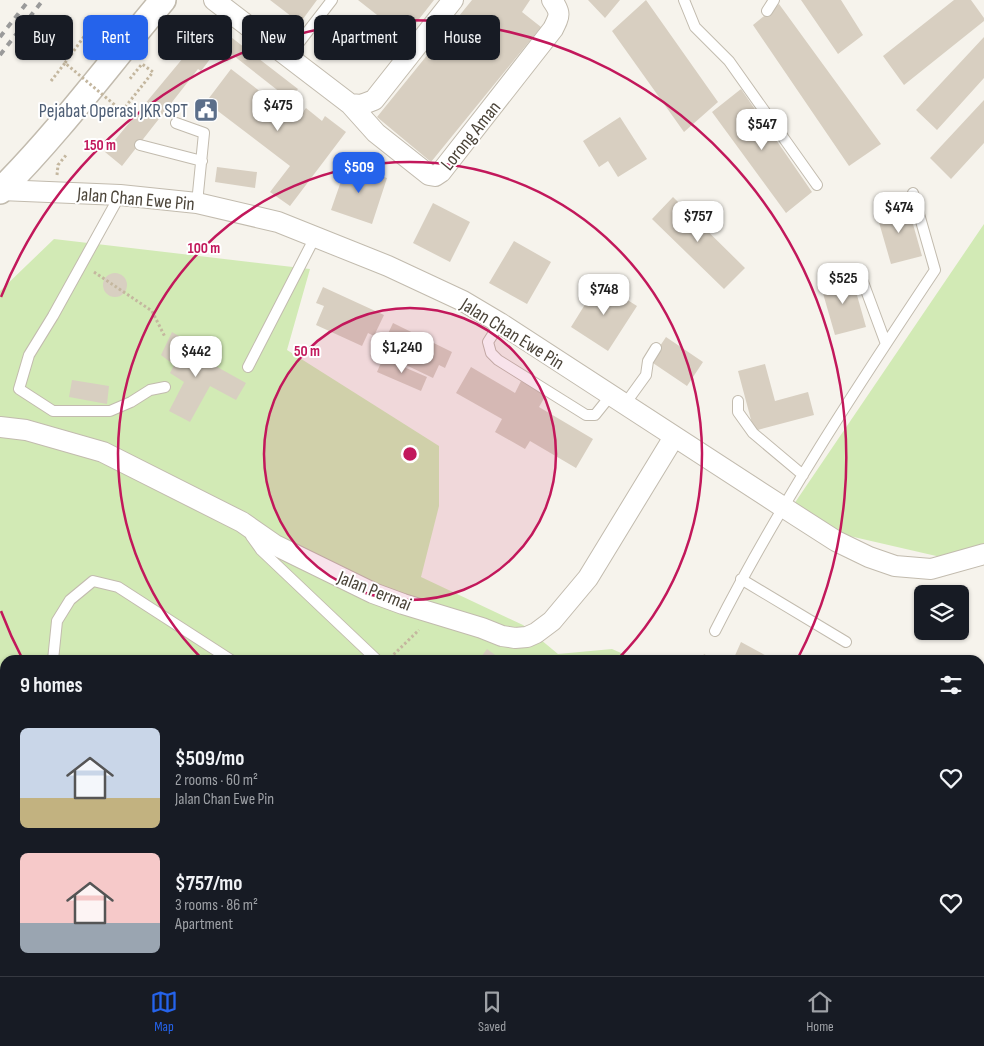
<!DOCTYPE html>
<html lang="en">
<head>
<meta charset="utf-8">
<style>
	:root { --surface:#171b24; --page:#242831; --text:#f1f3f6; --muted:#9ea1a6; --line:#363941; --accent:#2563eb }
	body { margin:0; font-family:"Sofia Sans Condensed",sans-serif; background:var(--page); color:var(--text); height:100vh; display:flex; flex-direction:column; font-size:19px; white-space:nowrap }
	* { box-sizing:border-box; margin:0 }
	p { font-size:16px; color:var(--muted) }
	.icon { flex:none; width:28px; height:28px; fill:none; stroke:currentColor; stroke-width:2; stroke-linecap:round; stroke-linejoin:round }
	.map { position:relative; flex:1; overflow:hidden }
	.panel { position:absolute; left:0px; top:655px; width:985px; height:321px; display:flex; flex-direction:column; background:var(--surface); border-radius:15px 15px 0 0; box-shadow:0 1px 4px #0004 }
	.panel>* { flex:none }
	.banner { position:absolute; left:15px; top:15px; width:500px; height:45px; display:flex; gap:10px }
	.tools { position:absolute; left:914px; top:585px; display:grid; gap:10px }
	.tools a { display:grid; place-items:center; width:55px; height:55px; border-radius:8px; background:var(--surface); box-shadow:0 1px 4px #0004; font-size:25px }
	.price { position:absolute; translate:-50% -42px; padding:0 11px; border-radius:10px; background:#fff; color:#222; font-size:16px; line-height:32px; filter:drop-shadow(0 1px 2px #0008) }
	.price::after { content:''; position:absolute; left:50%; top:30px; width:15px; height:11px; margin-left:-8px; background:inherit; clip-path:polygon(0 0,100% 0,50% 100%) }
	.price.selected { background:var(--accent); color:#fff }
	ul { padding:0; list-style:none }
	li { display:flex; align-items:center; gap:15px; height:125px; padding:0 20px }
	li span { display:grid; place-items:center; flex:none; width:140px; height:100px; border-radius:8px; color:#555 }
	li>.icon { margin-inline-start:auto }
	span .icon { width:60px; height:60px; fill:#fffc; stroke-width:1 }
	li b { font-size:21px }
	h2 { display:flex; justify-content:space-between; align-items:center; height:60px; padding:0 20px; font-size:21px }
	.chip { padding:0 18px; border-radius:8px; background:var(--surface); box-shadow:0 1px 4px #0004; font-size:18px; line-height:45px }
	.chip.selected { background:var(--accent); color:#fff }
	.tabs { display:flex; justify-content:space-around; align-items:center; height:70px; border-top:1px solid var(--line); background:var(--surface); font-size:14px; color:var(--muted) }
	.tabs a { display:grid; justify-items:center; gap:2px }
	.tabs .selected { color:var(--accent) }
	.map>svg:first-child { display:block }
	.green { fill:#d2eab5 }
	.building { fill:#d8cfc1 }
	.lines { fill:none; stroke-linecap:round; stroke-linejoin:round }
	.service-casing { stroke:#c2bbae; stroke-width:12 }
	.minor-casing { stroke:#c2bbae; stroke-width:22 }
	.tertiary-casing { stroke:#c2bbae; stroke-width:28 }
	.path { stroke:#c4b79f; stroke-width:3; stroke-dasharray:2.5 2.5; stroke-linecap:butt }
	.service { stroke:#fff; stroke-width:10 }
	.minor { stroke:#fff; stroke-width:20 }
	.tertiary { stroke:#fff; stroke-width:25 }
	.rail { stroke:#9a9a9a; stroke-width:4; stroke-dasharray:6 6; stroke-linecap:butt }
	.path-bridge { stroke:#c4b79f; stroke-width:3; stroke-dasharray:2.5 2.5; stroke-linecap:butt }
	.ring { fill:none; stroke:#c2185b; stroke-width:2.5 }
	.labels { text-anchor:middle; stroke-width:4; stroke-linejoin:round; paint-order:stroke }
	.service-label { font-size:19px; fill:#4e5e75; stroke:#fff; text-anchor:end }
	.street-label { font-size:19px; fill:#4b4439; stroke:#fff }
	.centre { fill:#c2185b; stroke:#fff; stroke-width:2.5 }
	.ring-label { font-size:15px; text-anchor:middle; font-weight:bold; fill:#c2185b; stroke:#fff; stroke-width:4; stroke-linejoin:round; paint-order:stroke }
</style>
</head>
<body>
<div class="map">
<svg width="984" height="976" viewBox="0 0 984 976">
	<rect width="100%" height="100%" fill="#f6f3ec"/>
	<path class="green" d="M984 224V546L945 558 845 535 794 504Z
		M54 239 310 269 287 350 439 446V506L421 577 523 625 558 654 612 649 637 660H5V899L0 896V291Z
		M980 706H984V976H164L154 971H980Z"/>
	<path class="building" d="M270 0H317L300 23Z
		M358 0H434L405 37Z
		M472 0H530L522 12 541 27 431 162 377 117Z
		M588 0H620L605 18Z
		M646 0 718 102 684 132 612 31Z
		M801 0H841L863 35 838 54Z
		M954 0H971L984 18V21L904 85 883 56Z
		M779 4 881 144 849 166 753 25Z
		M209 20 298 89 290 100 201 30Z
		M984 37V78L937 130 916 110Z
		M193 38 214 54 201 71 198 69 122 166 105 152 183 58 180 55Z
		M231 69 297 120 306 108 322 121 325 116 346 132 290 206 270 192 290 166 206 102Z
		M741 89 812 192 786 213 712 112Z
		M984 100V143L951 179 930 158Z
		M620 117 647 159 618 177 608 161 599 167 583 141Z
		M347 164 387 178 372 224 331 210Z
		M217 167 257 172 255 188 215 182Z
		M673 197 745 268 724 289 652 219Z
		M433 203 470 222 450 262 413 243Z
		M907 203 922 256 891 264 876 212Z
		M514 241 551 262 527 304 489 283Z
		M103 285a12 12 0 1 1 24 0a12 12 0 1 1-24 0Z
		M851 274 866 327 835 335 820 283Z
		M599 282 637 306 608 351 571 327Z
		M323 287 384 315 374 336 368 333 362 346 316 325 324 306 316 303Z
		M393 323 452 352 445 368 439 365 433 378 385 355 391 342 385 340Z
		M172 332 189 342 185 349 246 383 236 400 210 386 190 422 169 411 184 382 170 373 174 365 161 355Z
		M666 337 703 362 687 386 650 361Z
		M383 358 427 377 421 391 377 372Z
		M765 364 775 401 808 392 814 415 754 431 738 371Z
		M471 367 515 393 521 381 546 395 539 407 593 439 576 468 530 441 525 449 495 432 502 419 456 393Z
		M72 380 109 386 107 404 69 397Z
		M741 642 774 660H733Z
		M487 649 502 660H479Z
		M704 654 715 660H701Z
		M5 952V971H132L141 976H0V962Z"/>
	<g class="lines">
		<defs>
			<path id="service" d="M684 0 695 27 729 61 817 185
				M767 11 774 0
				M288 57 332 0
				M176 123 204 133 197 203
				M140 145 202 161
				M120 195 53 316 29 355 19 389 53 411H110L131 402 150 390 165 387
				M863 282 886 344
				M500 323 488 342 491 353 498 360 586 415H595L611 395
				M248 367 315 237
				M738 401V412L753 433 803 475
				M625 404 646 375 648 361 656 348
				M251 536 261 550 377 660
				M741 579 846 642
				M715 631C779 505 857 387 935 270L913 193
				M53 660 57 621 70 600 93 581 118 587 231 660
				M0 932 5 922
				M149 971 159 976"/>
			<path id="minor" d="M214 0 350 104 361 105 374 100 453 0
				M350 104 376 133 429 175 435 176 441 172 553 29C560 15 561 13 552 0
				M1 190 120 195 197 203 278 222 388 266 463 301 500 323 783 507 836 541 869 557 895 566 931 569 984 554
				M0 427 26 430 103 452 242 522 275 545 373 593 403 604 482 628 502 636 515 638 527 637 536 633 552 621 588 578 674 437"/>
			<path id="tertiary" d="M0 191C59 132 109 64 163 0"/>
		</defs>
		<use href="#service" class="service-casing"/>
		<use href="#minor" class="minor-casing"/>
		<use href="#tertiary" class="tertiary-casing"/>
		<path class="path" d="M65 63 96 20 110 33
			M122 111 153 72 142 64 129 80
			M57 175 58 165 67 154
			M94 272 152 311 165 337
			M390 658 419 630"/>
		<use href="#service" class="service"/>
		<use href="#minor" class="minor"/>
		<use href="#tertiary" class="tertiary"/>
		<path class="rail" d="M0 37 29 0
			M0 55 43 0"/>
		<path class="path-bridge" d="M51 81 65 63 122 111"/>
	</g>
	<circle cx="410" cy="454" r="146" fill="#c2185b" fill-opacity=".12"/>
	<g class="ring">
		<circle cx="410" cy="454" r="146"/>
		<path d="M202 659A292 292 0 1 1 618 659"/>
		<path d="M23 660A438 438 0 0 1 1 611M1 297A438 438 0 1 1 797 660"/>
	</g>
	<defs>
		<symbol id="civic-square" viewBox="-11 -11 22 22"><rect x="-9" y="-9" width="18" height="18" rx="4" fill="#5c6f8a" stroke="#fff"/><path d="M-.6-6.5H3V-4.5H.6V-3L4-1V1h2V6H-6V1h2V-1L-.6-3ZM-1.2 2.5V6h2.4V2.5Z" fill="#fff"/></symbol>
	</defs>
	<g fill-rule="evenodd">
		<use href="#civic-square" x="192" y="96" width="28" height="28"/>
	</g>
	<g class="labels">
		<g class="service-label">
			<text x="188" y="117">Pejabat Operasi JKR SPT</text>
		</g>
		<g class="street-label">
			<text transform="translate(470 135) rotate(-51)" y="7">Lorong Aman</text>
			<text transform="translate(136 198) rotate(5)" y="7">Jalan Chan Ewe Pin</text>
			<text transform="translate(513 333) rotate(32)" y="7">Jalan Chan Ewe Pin</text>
			<text transform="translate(375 590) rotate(22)" y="7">Jalan Permai</text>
		</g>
	</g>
	<circle cx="410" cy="454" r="8" class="centre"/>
	<g class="ring-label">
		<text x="100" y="150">150 m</text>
		<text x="204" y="253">100 m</text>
		<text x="307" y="356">50 m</text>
	</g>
</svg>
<div class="tools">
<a><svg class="icon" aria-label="layers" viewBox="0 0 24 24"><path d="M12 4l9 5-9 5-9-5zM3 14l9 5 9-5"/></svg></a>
</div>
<b class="price" style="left:278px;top:132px">$475</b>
<b class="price" style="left:762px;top:151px">$547</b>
<b class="price selected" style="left:359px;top:194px">$509</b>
<b class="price" style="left:899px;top:234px">$474</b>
<b class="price" style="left:698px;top:243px">$757</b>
<b class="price" style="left:843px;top:305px">$525</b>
<b class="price" style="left:604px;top:316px">$748</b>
<b class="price" style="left:402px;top:374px">$1,240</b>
<b class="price" style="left:196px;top:378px">$442</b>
<div class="banner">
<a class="chip">Buy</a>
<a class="chip selected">Rent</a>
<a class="chip">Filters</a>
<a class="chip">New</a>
<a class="chip">Apartment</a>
<a class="chip">House</a>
</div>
<section class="panel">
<h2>9 homes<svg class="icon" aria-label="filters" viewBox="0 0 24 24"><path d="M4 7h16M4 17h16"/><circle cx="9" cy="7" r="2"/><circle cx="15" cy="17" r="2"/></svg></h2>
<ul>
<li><span style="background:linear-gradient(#c9d6e8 70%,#c2b280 0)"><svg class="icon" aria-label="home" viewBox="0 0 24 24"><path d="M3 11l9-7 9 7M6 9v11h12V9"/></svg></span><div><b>$509/mo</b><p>2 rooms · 60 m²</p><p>Jalan Chan Ewe Pin</p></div><svg class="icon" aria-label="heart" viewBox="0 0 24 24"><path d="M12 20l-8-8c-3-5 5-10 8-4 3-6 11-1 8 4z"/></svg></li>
<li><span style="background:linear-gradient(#f6c9c9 70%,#9aa5b1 0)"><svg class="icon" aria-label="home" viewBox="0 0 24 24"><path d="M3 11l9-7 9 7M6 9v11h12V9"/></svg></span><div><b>$757/mo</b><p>3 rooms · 86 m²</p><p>Apartment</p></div><svg class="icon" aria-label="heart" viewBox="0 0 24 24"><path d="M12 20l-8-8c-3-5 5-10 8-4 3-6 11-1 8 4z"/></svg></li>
</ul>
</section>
</div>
<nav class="tabs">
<a class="selected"><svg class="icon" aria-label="map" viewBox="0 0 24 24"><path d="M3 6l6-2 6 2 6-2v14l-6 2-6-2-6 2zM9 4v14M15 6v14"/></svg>Map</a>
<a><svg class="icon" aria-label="saved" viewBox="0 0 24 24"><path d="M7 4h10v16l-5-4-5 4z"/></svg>Saved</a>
<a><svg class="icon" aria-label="home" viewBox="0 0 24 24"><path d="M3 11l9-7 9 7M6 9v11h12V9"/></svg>Home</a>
</nav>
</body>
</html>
